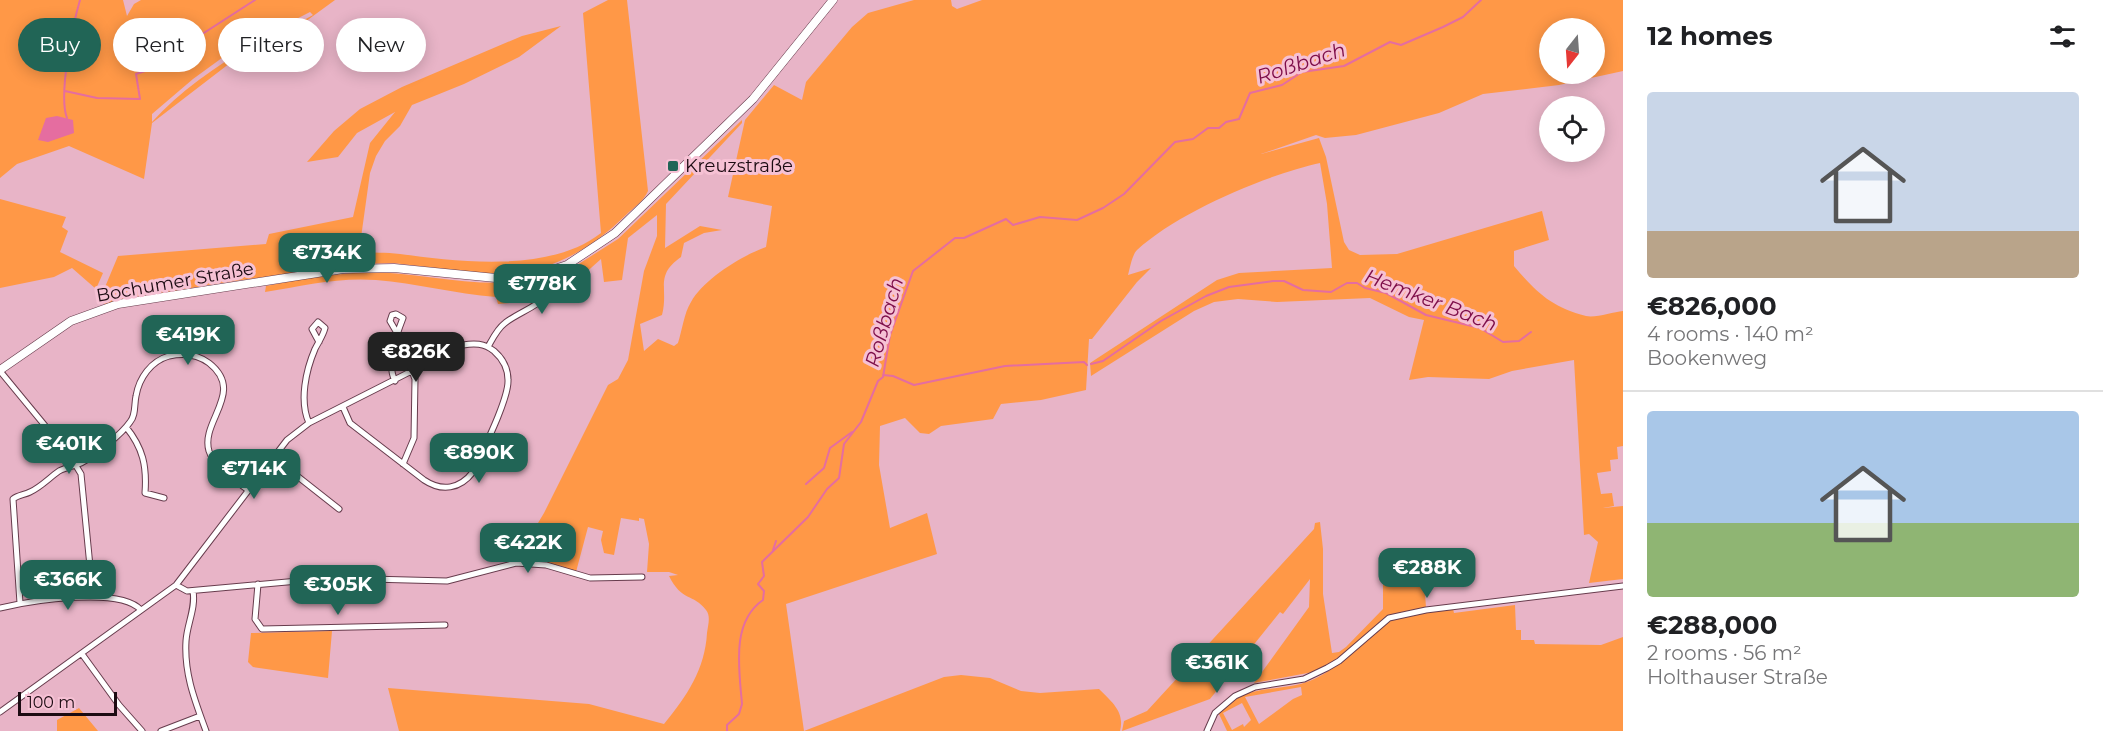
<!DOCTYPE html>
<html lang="en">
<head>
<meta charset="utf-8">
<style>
	:root { --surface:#fff; --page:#f2f2f2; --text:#202124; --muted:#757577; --line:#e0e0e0; --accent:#216556 }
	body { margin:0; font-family:Montserrat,sans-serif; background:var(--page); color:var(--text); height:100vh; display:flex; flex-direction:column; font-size:22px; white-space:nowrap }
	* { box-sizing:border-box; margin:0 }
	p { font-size:20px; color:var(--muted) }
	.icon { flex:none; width:33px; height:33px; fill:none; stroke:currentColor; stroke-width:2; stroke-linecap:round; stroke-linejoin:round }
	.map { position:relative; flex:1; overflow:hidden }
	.side { display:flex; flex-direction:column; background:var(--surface); width:480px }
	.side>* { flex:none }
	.guide { position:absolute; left:18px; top:18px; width:570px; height:54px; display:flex; gap:12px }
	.needle { width:39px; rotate:197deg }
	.fabs { position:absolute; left:1539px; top:18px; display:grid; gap:12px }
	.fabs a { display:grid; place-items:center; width:66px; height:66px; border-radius:50%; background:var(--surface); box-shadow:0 3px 15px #0003; font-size:30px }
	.scale { position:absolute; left:18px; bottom:15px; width:99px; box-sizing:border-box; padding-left:6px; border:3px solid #1c0b12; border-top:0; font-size:16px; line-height:21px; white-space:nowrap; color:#1c0b12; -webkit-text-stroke:4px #f6c1d4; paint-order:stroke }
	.price { position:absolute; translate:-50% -51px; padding:0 14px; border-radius:12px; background:var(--accent); color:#fff; font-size:20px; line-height:39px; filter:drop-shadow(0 2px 3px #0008) }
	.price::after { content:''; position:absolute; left:50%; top:36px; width:18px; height:14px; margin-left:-9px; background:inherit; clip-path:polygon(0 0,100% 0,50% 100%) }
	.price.on { background:#222; color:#fff }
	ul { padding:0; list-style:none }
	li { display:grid; align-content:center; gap:12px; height:318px; padding:0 24px }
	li+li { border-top:2px solid var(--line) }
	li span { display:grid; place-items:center; height:186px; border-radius:6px; color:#555 }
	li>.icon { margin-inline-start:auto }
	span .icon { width:108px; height:108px; fill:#fffc; stroke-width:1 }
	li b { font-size:26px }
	h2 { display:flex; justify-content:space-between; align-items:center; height:72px; padding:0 24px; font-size:26px }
	.chip { padding:0 21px; border-radius:27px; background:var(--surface); box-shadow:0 3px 15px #0003; font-size:21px; line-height:54px }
	.chip.on { background:var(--accent); color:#fff }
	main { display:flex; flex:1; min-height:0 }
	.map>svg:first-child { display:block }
	.green { fill:#ff9847; fill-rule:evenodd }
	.water { fill:#e56da0 }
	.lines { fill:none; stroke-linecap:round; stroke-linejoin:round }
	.stream { stroke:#e56da0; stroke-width:2 }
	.minor-casing { stroke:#673c4d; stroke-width:7 }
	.secondary-casing { stroke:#673c4d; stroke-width:9 }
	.minor { stroke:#fff; stroke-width:5 }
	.secondary { stroke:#fff; stroke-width:8 }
	.poi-dot { fill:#216556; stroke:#f6c1d4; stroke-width:2 }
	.labels { text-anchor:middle; stroke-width:6; stroke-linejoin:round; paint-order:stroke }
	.poi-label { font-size:18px; fill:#1c0b12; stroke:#f6c1d4; text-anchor:start }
	.street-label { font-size:18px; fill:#1c0b12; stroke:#f6c1d4 }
	.water-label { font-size:20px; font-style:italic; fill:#7e0e49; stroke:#f6c1d4 }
</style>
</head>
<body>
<main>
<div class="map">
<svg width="1623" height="731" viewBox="0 0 1623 731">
	<rect width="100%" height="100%" fill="#e8b4c7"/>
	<path class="green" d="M0 0H123L127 16 134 4 141 0H335L287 35 234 60 152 123 144 179 69 146 17 164 0 178ZM310 12 313 15C293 27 271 35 251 46 216 66 179 92 152 122V114L193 79 226 55Z
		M608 0H627L648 191C644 201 633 208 626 215 588 252 550 272 497 275L393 263 359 264 213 284 105 304 100 299 118 256 266 244 269 234 353 217 370 143 395 112 357 133 338 157 307 162 334 131 360 109 402 87 522 36 561 26 519 57 464 84 412 105 400 126 385 141 376 156 370 173 359 252C372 253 386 252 400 254 460 262 550 273 601 233L583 13Z
		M914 0H951L952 6 957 9 982 0H1623V71L1559 85 1483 94 1439 113 1356 135 1325 138 1316 135 1261 154 1319 138 1326 157 1344 242 1349 250 1360 255 1397 254 1542 211 1549 240 1514 251V266C1536 292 1551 307 1586 316 1596 318 1613 312 1623 311V446L1617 447 1618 459 1610 460 1611 471 1597 473 1601 494 1612 493 1614 506 1603 508 1623 506V579L1589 583 1598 542 1589 534 1584 535 1574 360 1512 371 1489 379 1428 377 1409 380 1424 320 1409 317 1370 298 1277 302 1238 299 1214 302 1194 311 1091 376 1090 363 1217 280 1239 273 1332 268 1327 204 1320 163C1266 175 1178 212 1137 250 1132 255 1130 268 1128 275L1151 268 1137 282 1092 339H1089L1086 390 1041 400 1001 404 993 419 941 426 929 434 920 433 905 418 880 426 879 465 890 528 927 513 937 554 786 604 804 731 944 677 961 675 990 678 1021 691 1040 693 1099 689C1112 702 1125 712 1120 731H399L388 688 589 704 664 724C687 696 705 669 707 633 708 625 711 616 706 610 693 593 682 602 669 576L678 575 669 572H647L649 544 644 519 639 518V521L621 518 614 555 604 553 601 540 603 531 588 527 576 572 561 566 517 558 544 513 608 385 618 379 628 360 644 271 657 236V215L628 238 622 280 604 282 601 259 582 276 561 282 566 272 618 239 742 120V123L666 204 665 248 700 226 722 230 704 233 684 243 681 257C654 276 669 288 662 315L640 324 644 351 658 339 674 346 678 343C682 331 684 313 691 302 704 279 741 256 766 247L772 206 728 197 745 120 774 85 802 100 806 82 852 27 868 13ZM1550 28H1594V74H1550Z
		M0 199 66 217 62 227 68 231 60 252 103 273 96 289 72 268 54 277 0 288Z
		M363 272C423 271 486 293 545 277L549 283 543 294 531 305 530 301 498 304 496 297C455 294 416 283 376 280 339 277 302 286 265 292L266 286 312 277Z
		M1320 522 1323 549V594L1332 653 1339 652 1346 647 1383 609V584L1424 577 1426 608 1386 618 1336 660 1313 672 1254 683 1309 607 1310 579 1283 614 1280 612 1210 699 1122 731 1124 721 1147 711 1314 529 1315 523Z
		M1515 605 1516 630H1521V640H1534L1535 644 1601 645 1623 637V731H1227L1219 714C1246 681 1278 694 1312 680 1344 667 1361 636 1389 621 1407 612 1433 612 1453 609L1454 613ZM1301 687 1302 695 1293 699 1259 724 1245 697ZM1242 703 1251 720 1244 727 1243 724 1232 730 1223 713Z
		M332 631 328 678 253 667 248 662 251 633Z
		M79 708 98 731H57V720Z"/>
	<path class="water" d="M57 116 73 120 74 133 48 142 38 140 46 118Z"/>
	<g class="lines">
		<path class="stream" d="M65 91 97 98 140 99 136 74 145 71 255 0
			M67 118C58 95 73 24 80 0
			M1091 364 1103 361 1161 321 1206 296 1229 287 1273 281H1284L1303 290 1331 292 1347 283H1357L1365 288 1386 293 1426 315 1480 328 1503 342 1519 341 1531 332
			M883 375 893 376 914 385 1005 366 1084 362 1087 365
			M806 484 824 468 830 448 852 432
			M773 550 776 541
			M727 731V725L739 714 742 704C739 668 731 622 763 600L764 591 758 584 764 576 762 562 808 517 827 489 839 478 844 444 861 422 878 381 883 377 890 335 913 271 955 238H964L1006 219 1013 225 1040 217 1077 220 1103 208 1124 194 1175 142 1193 139 1208 128H1219L1226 122 1239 119 1250 93 1282 85 1302 72 1344 66 1390 42 1401 45 1443 27 1463 17 1481 0"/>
		<defs>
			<path id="minor" d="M488 347C493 338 497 329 505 323 522 309 562 300 555 270
				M0 371 70 456 81 474 93 597
				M395 381C386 363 396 336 403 318L396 314 392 315 390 321 397 333
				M309 423C299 401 306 370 315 349 319 341 323 336 325 328L318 322 312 329 319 342
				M126 427C143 448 147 466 145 493L164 498
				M273 457 339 509
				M403 464 414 438 415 379 412 371
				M258 584 255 619 262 629 445 625
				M176 585 187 591 331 578 447 581 516 563 546 565 590 578 642 577
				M193 591C196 608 187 624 186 641 184 674 195 701 206 731
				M20 603 13 499C18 495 24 495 30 492 41 487 49 478 59 471 66 467 74 466 81 463 93 457 122 434 130 422 136 415 134 405 136 396 139 378 151 361 169 356 183 353 197 354 209 363 246 392 200 421 209 451 215 469 234 479 248 490
				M0 608C30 601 120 586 141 610
				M82 654 119 705 142 731
				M0 712 176 585 287 440 309 423 463 345C474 343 484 343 494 351 502 358 508 368 508 380 509 399 482 452 473 472 460 489 442 492 424 480L350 423 343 407
				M161 731 200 716
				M1207 731 1215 713 1235 696 1255 687 1304 679 1327 668 1339 661 1389 618 1426 610 1623 586"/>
			<path id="secondary" d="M0 370 71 321 118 304 343 269 394 268 506 279 540 274 567 265 615 233 753 99 833 0"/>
		</defs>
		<use href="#minor" class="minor-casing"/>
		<use href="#secondary" class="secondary-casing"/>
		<use href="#minor" class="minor"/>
		<use href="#secondary" class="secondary"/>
	</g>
	<rect class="poi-dot" x="667" y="160" width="12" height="12" rx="3"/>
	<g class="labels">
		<g class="poi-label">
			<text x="685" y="172">Kreuzstraße</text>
		</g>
		<g class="street-label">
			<text transform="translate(175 282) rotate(-10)" y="6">Bochumer Straße</text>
		</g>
		<g class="water-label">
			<text transform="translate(1301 63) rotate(-18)" y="7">Roßbach</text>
			<text transform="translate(1431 300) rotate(21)" y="7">Hemker Bach</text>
			<text transform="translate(884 322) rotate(-74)" y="7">Roßbach</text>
		</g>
	</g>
</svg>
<div class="fabs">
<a><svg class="needle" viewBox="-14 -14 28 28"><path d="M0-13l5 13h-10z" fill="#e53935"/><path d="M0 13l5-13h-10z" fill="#757577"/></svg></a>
<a><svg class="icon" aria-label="locate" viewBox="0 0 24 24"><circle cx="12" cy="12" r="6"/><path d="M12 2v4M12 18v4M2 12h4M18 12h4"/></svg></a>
</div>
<div class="scale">100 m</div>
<b class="price" style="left:327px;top:284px">€734K</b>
<b class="price" style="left:542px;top:315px">€778K</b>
<b class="price" style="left:188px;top:366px">€419K</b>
<b class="price on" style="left:416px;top:383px">€826K</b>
<b class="price" style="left:69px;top:475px">€401K</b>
<b class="price" style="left:479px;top:484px">€890K</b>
<b class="price" style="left:254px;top:500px">€714K</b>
<b class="price" style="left:528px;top:574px">€422K</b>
<b class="price" style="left:1427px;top:599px">€288K</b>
<b class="price" style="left:68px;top:611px">€366K</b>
<b class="price" style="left:338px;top:616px">€305K</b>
<b class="price" style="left:1217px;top:694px">€361K</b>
<div class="guide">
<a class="chip on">Buy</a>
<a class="chip">Rent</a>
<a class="chip">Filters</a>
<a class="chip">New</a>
</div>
</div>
<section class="side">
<h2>12 homes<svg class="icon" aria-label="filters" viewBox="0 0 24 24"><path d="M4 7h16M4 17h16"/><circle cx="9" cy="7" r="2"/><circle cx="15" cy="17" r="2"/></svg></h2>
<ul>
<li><span style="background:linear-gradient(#c9d6e8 75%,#b9a48a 0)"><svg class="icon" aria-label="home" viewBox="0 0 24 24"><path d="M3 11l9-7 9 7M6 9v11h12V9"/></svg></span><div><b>€826,000</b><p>4 rooms · 140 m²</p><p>Bookenweg</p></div></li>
<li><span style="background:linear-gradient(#a9c7e8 60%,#8fb573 0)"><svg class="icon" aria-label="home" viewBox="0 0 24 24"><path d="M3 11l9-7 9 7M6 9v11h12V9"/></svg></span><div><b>€288,000</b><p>2 rooms · 56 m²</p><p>Holthauser Straße</p></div></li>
</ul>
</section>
</main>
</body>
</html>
